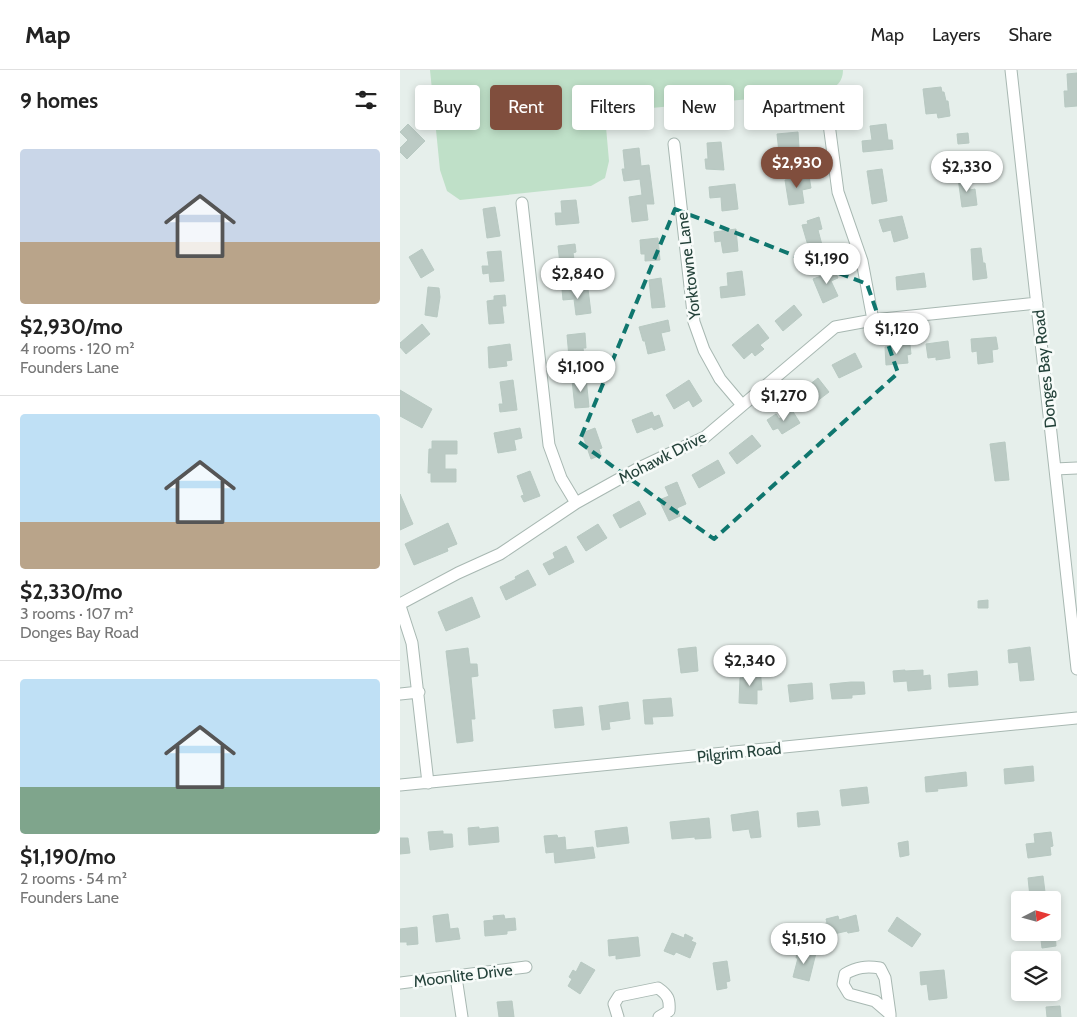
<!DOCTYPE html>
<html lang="en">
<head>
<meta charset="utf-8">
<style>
	:root { --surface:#fff; --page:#f2f2f2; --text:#222; --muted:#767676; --line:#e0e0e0; --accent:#804e3d }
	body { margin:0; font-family:Cabin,sans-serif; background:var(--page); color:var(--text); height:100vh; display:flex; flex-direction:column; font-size:19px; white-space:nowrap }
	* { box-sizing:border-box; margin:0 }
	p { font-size:16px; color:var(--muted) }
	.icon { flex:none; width:28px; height:28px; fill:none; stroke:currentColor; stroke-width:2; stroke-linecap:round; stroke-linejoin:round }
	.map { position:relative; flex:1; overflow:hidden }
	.side { display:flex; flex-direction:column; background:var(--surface); width:400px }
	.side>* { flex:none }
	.hud { position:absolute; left:15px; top:15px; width:475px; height:45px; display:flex; gap:10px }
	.needle { width:32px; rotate:84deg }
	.buttons { position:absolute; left:611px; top:821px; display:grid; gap:10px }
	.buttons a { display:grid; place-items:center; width:50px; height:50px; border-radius:5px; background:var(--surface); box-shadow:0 2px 8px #0003; font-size:25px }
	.price { position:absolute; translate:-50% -42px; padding:0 11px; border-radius:18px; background:#fff; color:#222; font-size:16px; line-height:32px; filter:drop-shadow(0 1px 2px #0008) }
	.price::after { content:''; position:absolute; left:50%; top:30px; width:15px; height:11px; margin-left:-8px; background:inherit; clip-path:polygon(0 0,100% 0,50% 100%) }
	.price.on { background:var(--accent); color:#fff }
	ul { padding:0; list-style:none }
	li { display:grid; align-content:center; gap:10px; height:265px; padding:0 20px }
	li+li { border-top:1px solid var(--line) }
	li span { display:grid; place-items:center; height:155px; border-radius:5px; color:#555 }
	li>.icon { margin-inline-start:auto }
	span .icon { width:90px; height:90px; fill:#fffc; stroke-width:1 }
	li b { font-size:21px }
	h2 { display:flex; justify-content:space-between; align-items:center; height:60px; padding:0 20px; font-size:21px }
	.chip { padding:0 18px; border-radius:5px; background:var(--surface); box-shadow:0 2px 8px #0003; font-size:18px; line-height:45px }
	.chip.on { background:var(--accent); color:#fff }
	header { display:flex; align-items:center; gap:30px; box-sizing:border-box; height:70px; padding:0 25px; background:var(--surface); border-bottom:1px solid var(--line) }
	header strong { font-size:24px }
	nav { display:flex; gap:28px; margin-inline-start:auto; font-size:18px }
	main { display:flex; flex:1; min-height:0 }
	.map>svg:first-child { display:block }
	.green { fill:#bfe0c8 }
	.building { fill:#bbcac4; stroke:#b8c9c2 }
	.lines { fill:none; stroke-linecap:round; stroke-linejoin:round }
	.minor-casing { stroke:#a8b8b2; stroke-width:13 }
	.minor { stroke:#fff; stroke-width:11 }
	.marked { fill:none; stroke:#0f766e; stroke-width:4; stroke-dasharray:10 6; stroke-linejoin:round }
	.labels { text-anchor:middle; stroke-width:5; stroke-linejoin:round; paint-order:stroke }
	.street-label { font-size:16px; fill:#24423a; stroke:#f7fbf9 }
</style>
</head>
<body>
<header>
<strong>Map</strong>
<nav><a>Map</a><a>Layers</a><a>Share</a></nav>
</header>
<main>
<section class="side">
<h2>9 homes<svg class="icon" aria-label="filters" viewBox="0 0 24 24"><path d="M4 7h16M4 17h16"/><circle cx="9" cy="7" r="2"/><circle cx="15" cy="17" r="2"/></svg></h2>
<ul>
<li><span style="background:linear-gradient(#c9d6e8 60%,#b9a48a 0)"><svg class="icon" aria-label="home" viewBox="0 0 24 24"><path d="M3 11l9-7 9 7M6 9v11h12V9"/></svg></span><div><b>$2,930/mo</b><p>4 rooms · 120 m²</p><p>Founders Lane</p></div></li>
<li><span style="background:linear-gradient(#bfe0f5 70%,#b9a48a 0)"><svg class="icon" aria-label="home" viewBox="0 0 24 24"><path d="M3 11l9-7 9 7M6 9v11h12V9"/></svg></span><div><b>$2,330/mo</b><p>3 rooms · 107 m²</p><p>Donges Bay Road</p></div></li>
<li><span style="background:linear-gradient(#bfe0f5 70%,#7fa58c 0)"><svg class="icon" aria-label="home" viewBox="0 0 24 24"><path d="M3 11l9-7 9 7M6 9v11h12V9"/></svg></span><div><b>$1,190/mo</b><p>2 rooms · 54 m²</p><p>Founders Lane</p></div></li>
</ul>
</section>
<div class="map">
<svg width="677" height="947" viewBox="0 0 677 947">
	<rect width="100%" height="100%" fill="#e6efeb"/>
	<path class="green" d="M30 0H443C443 12 436 17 426 22L218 41 208 48 206 57 209 91 205 108 191 116 60 130 47 121 40 100Z"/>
	<path class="building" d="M677 3V36L665 37 664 21H668L667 4Z
		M541 17 542 22H544L546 31H548L550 46 538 48 537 43 526 44 523 19Z
		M8 54 25 71 7 89 0 82V78L8 70 0 62Z
		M486 54 488 70H492L493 79 463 82 462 71 472 70 470 56Z
		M398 62 399 78H405L406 90 380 92 377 64Z
		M568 63 569 73 558 74 557 64Z
		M321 72 324 100 306 99 305 89H308L307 73Z
		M239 78 241 96 249 95 254 134H246L248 150 232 152 229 127 242 125 240 109 224 111 222 99H225L223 80Z
		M482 99 487 131 472 134 467 101Z
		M409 106 411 118 402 120 404 133 389 135 385 110Z
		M569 107 570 120 575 119 577 135 562 137 558 108Z
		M335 114 338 139 322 141 321 127 310 128 309 117Z
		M176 130 179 153 156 155 155 143H162L161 131Z
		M95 137 100 166 87 168 83 139Z
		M502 146 508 168 494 172 491 160 483 162 479 150Z
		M419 147 422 159 418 160 422 175 409 179 402 155 408 154 407 151Z
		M336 159 338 181 323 183 321 171 315 172 314 162Z
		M258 168 260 190 245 191V184H241L240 170Z
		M175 174 176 182 173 183 176 202 161 203 158 176Z
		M581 178 583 193H585L587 208 573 210 571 179Z
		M22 179 34 200 21 208 9 187Z
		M101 181 104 211 90 212 89 203 83 204 82 196H89L87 182Z
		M433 197 438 208 431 211 438 226 423 233 413 209 424 205 422 202Z
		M342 201 345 225 321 228 320 217 328 216 327 203Z
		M524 203 526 217 497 220 496 207Z
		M261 208 265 237 252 238 249 210Z
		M28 217 39 218 40 227 37 247 25 245Z
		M177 217V220L188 219 191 243 176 245 174 229 163 230 162 219Z
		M105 225 106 236H102L104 253 89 254 87 231 94 230V226Z
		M394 235 402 245 383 261 375 251Z
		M268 250 270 261 261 263 265 280 248 284 245 271H243L239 257Z
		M22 254 30 264 6 284 0 277V273Z
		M358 254 369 268 360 275 364 279 355 286 352 282 344 289 332 275Z
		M185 263 186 278H183L184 286 169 287 167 265Z
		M596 267 598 279 592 280 593 292 578 294 577 281 572 282 571 269Z
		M548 271 550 288 536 290V287L528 288 526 274Z
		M110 274 112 290 106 291 107 296 89 298 88 277Z
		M510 275 511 284 507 285 508 293 486 295 485 277Z
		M455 283 462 297 439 308 432 295Z
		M186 308 189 337 175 338 172 310Z
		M418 308 429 322 408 338 400 328 412 319 409 315Z
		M113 310 117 340 100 342 99 334H103L100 312Z
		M289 310 302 331 293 337 289 330 274 339 266 325Z
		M0 320 32 339 22 358 0 346Z
		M392 340 400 353 382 364 378 358 373 360 367 350 376 344 379 349Z
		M252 342 254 347 259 345 263 356 254 360 252 357 237 363 232 350Z
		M120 358 122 368 114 370 116 380 98 383 94 363Z
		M195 358 202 378 199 379 201 385 191 389 182 363Z
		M352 365 361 376 337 394 329 383Z
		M32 371H57V384H45V399H56V412H31V403H28L29 379H32Z
		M605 372 609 410 595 411 590 374Z
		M318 390 325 403 299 418 292 405Z
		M130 401 140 426 124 432 121 426 124 425 117 406Z
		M277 412 286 434 277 438 280 446 269 451 259 430 269 426 265 417Z
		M0 424 13 454 0 460Z
		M239 431 246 444 220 458 213 445Z
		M48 453 57 474 47 478 48 481 14 495 5 474Z
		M198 454 207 468 186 481 177 467Z
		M166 476 174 492 149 505 143 494 155 488 153 483Z
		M128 500 136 515 106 530 100 517 116 509 115 507Z
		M72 527 80 547 46 561 38 542Z
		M588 530V538H578V531Z
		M296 577 298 601 281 603 278 579Z
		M630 577 634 610 620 611 618 592 609 593 608 580Z
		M68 578 70 594H77L78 606 71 607 75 649H71L73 671 57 673 46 581Z
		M351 598H360L362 620H357V634L339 633 340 608H343V604H351Z
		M505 600V601L523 600V606L530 605 531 619 508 621 507 611 494 612 493 601Z
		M577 601 578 615 549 617 548 604Z
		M451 612H464L465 624 452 625V628L432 629 430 614Z
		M412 613 413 629 390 632 388 615Z
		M271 628 273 646 252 647 253 654H245L243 630Z
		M228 632 230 649 209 652 210 659 202 660 199 636Z
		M182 637 184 655 155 658 153 640Z
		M633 696 634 711 605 714 604 699Z
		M566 702 567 716 537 719 538 721 526 722 525 707Z
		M467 717 469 733 442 736 440 720Z
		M358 741 361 767 351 768 349 759 333 761 331 745Z
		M418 741 420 755 398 757 397 743Z
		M309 748 311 768 295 769V767L272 769 270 752Z
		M79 757V759L98 757 99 772 69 775 68 758Z
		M227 757 229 773 197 777 195 761Z
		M43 761V764H52L53 777 30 780 28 762Z
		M651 762 653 776 650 777 651 785 628 788 626 774 635 773 634 764Z
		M157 765 158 768 165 767 166 780 193 777 195 788 155 793 154 782 146 783 144 766Z
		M0 768H8L10 783 0 784Z
		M508 771 509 785 500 787 498 773Z
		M643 806 646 830H635V827H630L628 808Z
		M48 844 50 859 58 858 60 869 36 872 33 846Z
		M104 845 105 849 115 848 116 860 107 861V864L85 866 84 851 94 850 93 846Z
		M456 845 459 861 448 863 447 861 425 866 422 854 427 853 426 849 438 846 439 850Z
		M497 847 521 864 512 877 488 861Z
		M17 857 18 874 7 875V872H0V859Z
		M640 862H655L656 876 642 878Z
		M272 863 284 868 285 864 293 868 291 871 296 873 290 888 276 882 274 885 264 881Z
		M238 867 240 886 216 889V885L209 886 208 870Z
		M398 879 416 883 409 911 393 907 398 888H396Z
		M327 891 330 911 326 912 327 918 317 920 313 893Z
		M181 892 195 900 180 924 168 916 172 909 169 907 173 900 176 902Z
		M544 900 547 928 529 930 527 914 521 915 520 902Z
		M112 931 114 947H99L97 932Z
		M660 936 661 947H647L646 937Z"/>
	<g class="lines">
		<defs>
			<path id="minor" d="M611 0 677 599
				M429 54 438 122 462 191 473 250
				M274 74 294 252 304 280 320 309 342 335
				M122 133 149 375 161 408 176 433
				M655 399 677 398
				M0 534 58 503 100 484 176 433 237 399 305 367 435 257 473 250 637 233
				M0 536 12 573 28 713
				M0 624 19 622
				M0 715 677 648
				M56 907 62 947
				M0 913 126 897
				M218 947 214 934 219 926 258 918C268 925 270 929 269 941L259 947
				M490 947V944L485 908 480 898C466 896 457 897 445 904L443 914 449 924 475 931 490 944"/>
		</defs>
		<use href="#minor" class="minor-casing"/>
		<use href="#minor" class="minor"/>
	</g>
	<path class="marked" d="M275 139 467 214 498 303 314 469 179 372Z"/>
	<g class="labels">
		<g class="street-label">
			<text transform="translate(288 196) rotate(-97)" y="6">Yorktowne Lane</text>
			<text transform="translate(644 299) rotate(-96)" y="6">Donges Bay Road</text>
			<text transform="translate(262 387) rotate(-27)" y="6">Mohawk Drive</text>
			<text transform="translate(339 682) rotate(-6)" y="6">Pilgrim Road</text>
			<text transform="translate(63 905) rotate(-7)" y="6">Moonlite Drive</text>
		</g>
	</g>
</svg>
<div class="buttons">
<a><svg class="needle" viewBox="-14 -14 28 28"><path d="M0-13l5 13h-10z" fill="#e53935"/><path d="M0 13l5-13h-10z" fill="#767676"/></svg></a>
<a><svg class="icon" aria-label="layers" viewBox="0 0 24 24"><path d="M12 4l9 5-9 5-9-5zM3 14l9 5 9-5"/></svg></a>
</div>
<b class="price on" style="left:397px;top:119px">$2,930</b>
<b class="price" style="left:567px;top:123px">$2,330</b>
<b class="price" style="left:427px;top:215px">$1,190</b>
<b class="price" style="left:178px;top:230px">$2,840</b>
<b class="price" style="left:497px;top:285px">$1,120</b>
<b class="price" style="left:181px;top:323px">$1,100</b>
<b class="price" style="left:384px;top:352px">$1,270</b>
<b class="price" style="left:350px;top:617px">$2,340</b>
<b class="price" style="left:404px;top:895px">$1,510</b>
<div class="hud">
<a class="chip">Buy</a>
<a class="chip on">Rent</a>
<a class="chip">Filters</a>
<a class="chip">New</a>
<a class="chip">Apartment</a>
</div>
</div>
</main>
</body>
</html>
